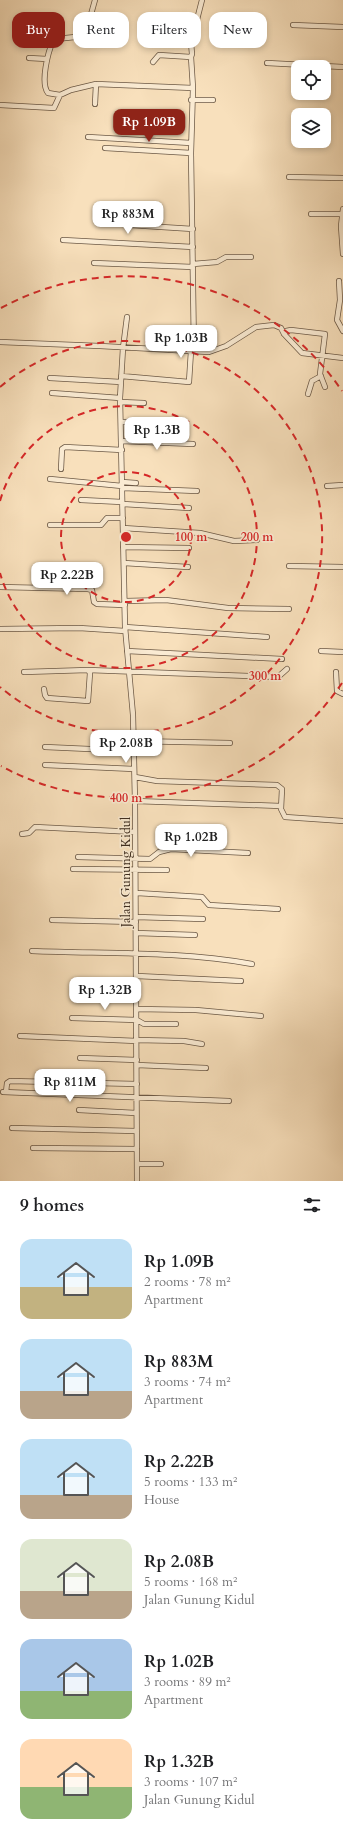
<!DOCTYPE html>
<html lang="en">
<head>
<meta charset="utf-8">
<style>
	:root { --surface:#fff; --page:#f6f6f6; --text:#202124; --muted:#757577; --accent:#8f2418 }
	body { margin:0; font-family:Cardo,serif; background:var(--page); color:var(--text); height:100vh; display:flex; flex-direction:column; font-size:15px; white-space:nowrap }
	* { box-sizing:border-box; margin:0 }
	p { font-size:13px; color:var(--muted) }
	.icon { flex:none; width:22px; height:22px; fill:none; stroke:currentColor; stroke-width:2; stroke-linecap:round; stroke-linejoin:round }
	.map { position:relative; height:1181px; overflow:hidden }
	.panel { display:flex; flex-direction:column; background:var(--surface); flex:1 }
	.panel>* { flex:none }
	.banner { position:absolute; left:12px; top:12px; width:319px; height:36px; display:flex; gap:8px }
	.controls { position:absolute; left:291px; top:60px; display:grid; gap:8px }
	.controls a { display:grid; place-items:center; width:40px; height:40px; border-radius:8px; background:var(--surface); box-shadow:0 2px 6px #0003; font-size:20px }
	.price { position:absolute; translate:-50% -34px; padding:0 9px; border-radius:8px; background:#fff; color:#222; font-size:13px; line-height:26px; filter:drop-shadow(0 1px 2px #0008) }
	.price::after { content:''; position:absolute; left:50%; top:24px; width:12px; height:9px; margin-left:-6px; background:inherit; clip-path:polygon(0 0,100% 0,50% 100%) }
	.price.selected { background:var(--accent); color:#fff }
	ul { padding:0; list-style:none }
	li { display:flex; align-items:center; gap:12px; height:100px; padding:0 20px }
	li span { display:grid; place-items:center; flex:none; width:112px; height:80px; border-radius:12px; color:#555 }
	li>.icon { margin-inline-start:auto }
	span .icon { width:48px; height:48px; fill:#fffc; stroke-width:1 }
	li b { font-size:17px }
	h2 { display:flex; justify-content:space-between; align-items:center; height:48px; padding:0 20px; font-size:17px }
	.tag { padding:0 14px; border-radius:12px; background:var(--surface); box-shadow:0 2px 6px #0003; font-size:14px; line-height:36px }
	.tag.selected { background:var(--accent); color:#fff }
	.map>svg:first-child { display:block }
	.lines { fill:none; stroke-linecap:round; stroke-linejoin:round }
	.minor-casing { stroke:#6c5946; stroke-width:6 }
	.minor { stroke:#faebd3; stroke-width:4.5 }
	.ring { fill:none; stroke:#d62828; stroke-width:2; stroke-dasharray:7 5 }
	.labels { text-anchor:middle; stroke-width:3; stroke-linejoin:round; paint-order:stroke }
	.street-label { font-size:13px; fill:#3d2c1e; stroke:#faebd3 }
	.centre { fill:#d62828; stroke:#faebd3; stroke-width:2 }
	.ring-label { font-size:12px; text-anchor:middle; font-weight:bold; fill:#d62828; stroke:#faebd3; stroke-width:3; stroke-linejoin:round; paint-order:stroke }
</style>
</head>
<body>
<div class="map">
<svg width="343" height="1181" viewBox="0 0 343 1181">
	<rect width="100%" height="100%" fill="#f8e0bc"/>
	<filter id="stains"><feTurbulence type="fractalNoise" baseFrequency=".005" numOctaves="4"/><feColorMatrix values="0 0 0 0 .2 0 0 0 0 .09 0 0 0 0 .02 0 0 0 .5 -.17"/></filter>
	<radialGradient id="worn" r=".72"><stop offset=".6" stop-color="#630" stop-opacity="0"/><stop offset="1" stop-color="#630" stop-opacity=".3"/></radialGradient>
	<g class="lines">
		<defs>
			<path id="minor" d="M95 0 85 36 56 39 53 41C48 52 40 83 48 93L60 95 71 90 96 84 193 88
				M293 25 343 27
				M155 42 191 43
				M29 58 47 59
				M153 62 159 55 191 57
				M267 63 343 67
				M191 100H213
				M95 104 96 84
				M0 105 54 108 60 95
				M88 137 191 143
				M105 148 191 153
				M289 177 343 178
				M343 209 341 226 343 254
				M311 214H343
				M130 225 193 229
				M63 240 193 247
				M94 263 193 267
				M193 264 217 262 226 257H251
				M339 281 340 300 337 320 343 331
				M127 317 123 348 120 398 125 627 133 715 135 801 137 1181
				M284 334 286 331 291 330 325 334 320 374 325 387
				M0 342 100 346 209 352 226 346 256 327 274 325 281 328 284 334 302 353 343 358
				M194 351 191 153 193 88 191 57 192 54 191 43 202 0
				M121 376 189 382 191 351
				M50 378 121 382
				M52 393 120 398
				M308 394 312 381 321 376
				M121 402 144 403
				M121 422H179
				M121 441 193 444
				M61 469 62 449 65 447 122 450
				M50 479 122 486
				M122 482 136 483
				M327 486 343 485
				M123 488 197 491
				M81 500 122 502
				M123 504 189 508
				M50 525H101L107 518H123
				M123 528 200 533 234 541 257 540
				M123 547 189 548
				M124 563 188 567
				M289 566 343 567
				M0 587 88 589 92 590 94 602 97 604 125 605
				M125 601 166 600 228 608 289 609
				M125 627 267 637
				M0 629 79 628 125 631
				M127 651 282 659
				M321 651 343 652
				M24 672 88 670
				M336 672 337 691 343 694
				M44 689 45 695 47 698 88 701 90 673 88 670 278 677 287 669
				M134 741 230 743
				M45 747 134 751
				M45 765 134 769
				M135 777 157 781 277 785 282 789 281 809 285 817 343 821
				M135 801 281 806
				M22 834 29 833 35 827 135 832
				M78 857 150 859 159 852 171 849 248 853
				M73 869 167 870
				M137 893 202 897 209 905 278 909
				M136 917 203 919
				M52 920 136 922
				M136 933 195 935
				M32 951C105 954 179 951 252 964
				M137 976 241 981
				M75 986 111 991 136 992
				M136 1009 196 1010 261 1016
				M72 1018 137 1020 144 1024H176
				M20 1036 137 1041
				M136 1040 184 1041 202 1044
				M80 1058 137 1060
				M137 1065 206 1068
				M3 1092 229 1101
				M6 1092 7 1083 10 1081 137 1084
				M79 1110 136 1113
				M12 1128 136 1131
				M33 1148 137 1149
				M137 1164H161"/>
		</defs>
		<use href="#minor" class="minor-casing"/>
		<use href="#minor" class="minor"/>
	</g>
	<g class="ring">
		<circle cx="126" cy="537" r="65"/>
		<path d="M0 501A131 131 0 1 1 0 573"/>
		<path d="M0 387A196 196 0 1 1 0 687"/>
		<path d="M342 683A261 261 0 0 1 1 766M1 308A261 261 0 0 1 342 391"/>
	</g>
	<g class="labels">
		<g class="street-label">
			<text transform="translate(125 872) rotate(-90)" y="5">Jalan Gunung Kidul</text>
		</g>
	</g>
	<circle cx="126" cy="537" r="6" class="centre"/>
	<g class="ring-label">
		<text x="191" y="541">100 m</text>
		<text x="257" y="541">200 m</text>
		<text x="265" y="680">300 m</text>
		<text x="126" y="802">400 m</text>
	</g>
	<rect width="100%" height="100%" filter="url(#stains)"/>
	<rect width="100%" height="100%" fill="url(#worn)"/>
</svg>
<div class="controls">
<a><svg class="icon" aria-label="locate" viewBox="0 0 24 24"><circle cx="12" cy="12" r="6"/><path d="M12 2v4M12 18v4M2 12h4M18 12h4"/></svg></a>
<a><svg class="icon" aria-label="layers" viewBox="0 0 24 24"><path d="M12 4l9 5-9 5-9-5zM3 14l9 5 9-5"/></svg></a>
</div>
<b class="price selected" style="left:149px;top:143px">Rp 1.09B</b>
<b class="price" style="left:128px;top:235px">Rp 883M</b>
<b class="price" style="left:181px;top:359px">Rp 1.03B</b>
<b class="price" style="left:157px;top:451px">Rp 1.3B</b>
<b class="price" style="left:67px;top:596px">Rp 2.22B</b>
<b class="price" style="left:126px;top:764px">Rp 2.08B</b>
<b class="price" style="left:191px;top:858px">Rp 1.02B</b>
<b class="price" style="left:105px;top:1011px">Rp 1.32B</b>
<b class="price" style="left:70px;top:1103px">Rp 811M</b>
<div class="banner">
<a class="tag selected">Buy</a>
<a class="tag">Rent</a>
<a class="tag">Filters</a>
<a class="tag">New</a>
</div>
</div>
<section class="panel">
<h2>9 homes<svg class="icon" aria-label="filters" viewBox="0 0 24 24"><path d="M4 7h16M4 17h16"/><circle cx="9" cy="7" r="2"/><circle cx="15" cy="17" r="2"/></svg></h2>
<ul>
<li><span style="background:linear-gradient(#bfe0f5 60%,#c2b280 0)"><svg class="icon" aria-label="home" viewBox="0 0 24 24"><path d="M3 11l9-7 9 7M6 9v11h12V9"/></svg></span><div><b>Rp 1.09B</b><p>2 rooms · 78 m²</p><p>Apartment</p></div></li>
<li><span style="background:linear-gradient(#bfe0f5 65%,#b9a48a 0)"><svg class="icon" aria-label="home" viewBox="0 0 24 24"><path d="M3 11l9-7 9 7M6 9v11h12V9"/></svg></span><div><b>Rp 883M</b><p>3 rooms · 74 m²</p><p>Apartment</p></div></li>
<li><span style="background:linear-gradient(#bfe0f5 70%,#b9a48a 0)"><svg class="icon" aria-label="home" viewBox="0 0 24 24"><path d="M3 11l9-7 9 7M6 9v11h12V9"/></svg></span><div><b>Rp 2.22B</b><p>5 rooms · 133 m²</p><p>House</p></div></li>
<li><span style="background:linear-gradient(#dfe7d0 65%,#b9a48a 0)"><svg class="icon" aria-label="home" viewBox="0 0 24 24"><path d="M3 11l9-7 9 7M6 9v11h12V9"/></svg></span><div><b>Rp 2.08B</b><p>5 rooms · 168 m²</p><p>Jalan Gunung Kidul</p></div></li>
<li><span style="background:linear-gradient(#a9c7e8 65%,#8fb573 0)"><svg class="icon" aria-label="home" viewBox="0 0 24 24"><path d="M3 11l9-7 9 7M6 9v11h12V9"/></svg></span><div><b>Rp 1.02B</b><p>3 rooms · 89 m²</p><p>Apartment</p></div></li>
<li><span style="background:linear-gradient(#ffd9b3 60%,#8fb573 0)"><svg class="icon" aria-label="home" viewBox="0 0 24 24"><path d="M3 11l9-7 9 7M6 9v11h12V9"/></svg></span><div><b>Rp 1.32B</b><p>3 rooms · 107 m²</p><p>Jalan Gunung Kidul</p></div></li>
</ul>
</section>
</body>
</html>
